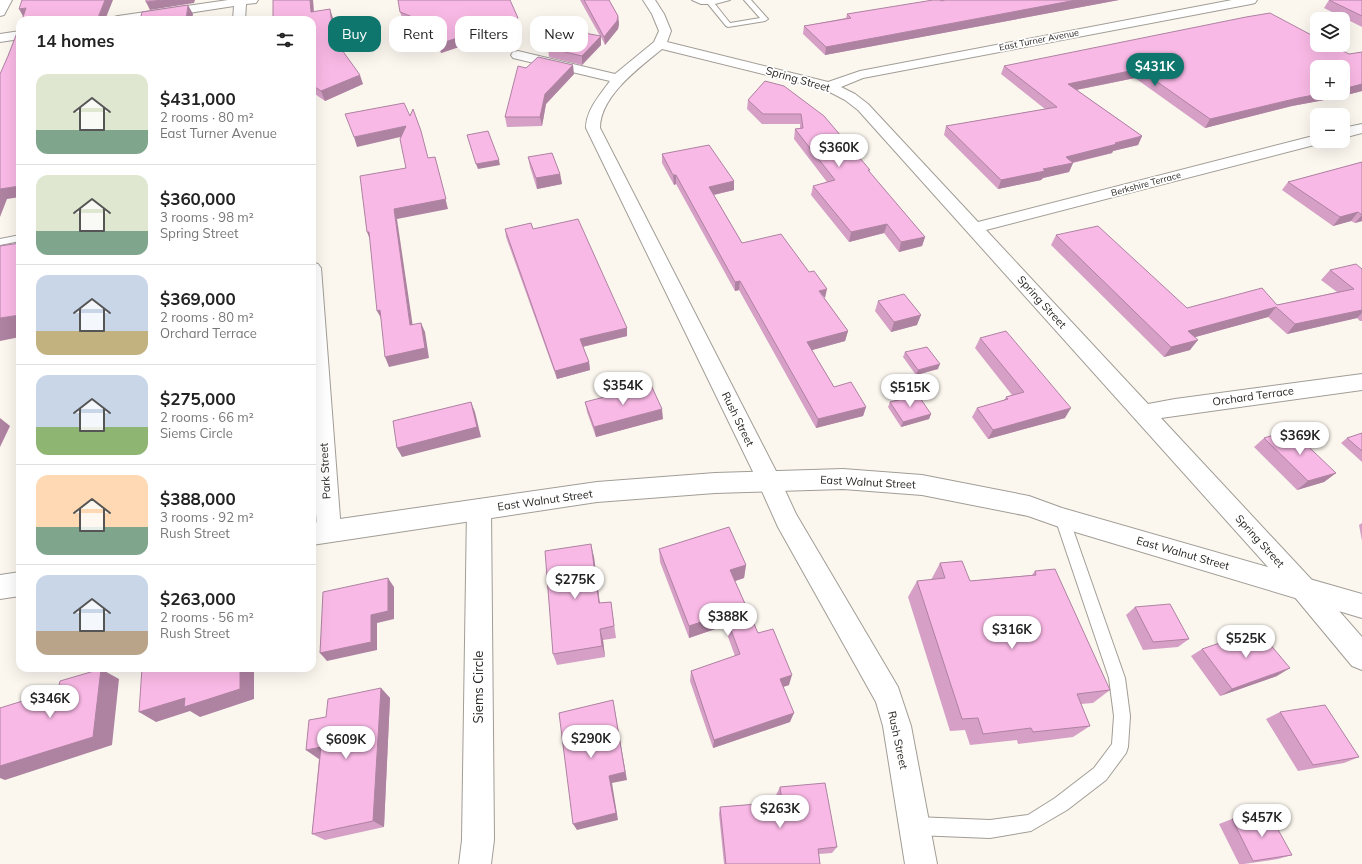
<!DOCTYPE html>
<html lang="en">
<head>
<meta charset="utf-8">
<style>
	:root { --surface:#fff; --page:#f6f6f6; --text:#222; --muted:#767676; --line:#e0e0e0; --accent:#0f766e }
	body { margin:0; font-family:Mulish,sans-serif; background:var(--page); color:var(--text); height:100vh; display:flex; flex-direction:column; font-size:15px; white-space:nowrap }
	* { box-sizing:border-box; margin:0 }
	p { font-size:13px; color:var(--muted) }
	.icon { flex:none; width:22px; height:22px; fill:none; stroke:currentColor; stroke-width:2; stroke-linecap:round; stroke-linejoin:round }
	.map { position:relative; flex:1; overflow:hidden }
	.details { position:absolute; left:16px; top:16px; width:300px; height:656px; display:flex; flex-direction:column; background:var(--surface); border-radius:12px; box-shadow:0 4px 16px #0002 }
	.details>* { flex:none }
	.top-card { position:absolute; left:328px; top:16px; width:380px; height:36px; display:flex; gap:8px }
	.buttons { position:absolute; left:1310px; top:12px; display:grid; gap:8px }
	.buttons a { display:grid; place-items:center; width:40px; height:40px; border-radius:8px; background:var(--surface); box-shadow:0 4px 16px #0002; font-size:20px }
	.price { position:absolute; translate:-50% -34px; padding:0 9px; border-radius:14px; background:#fff; color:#222; font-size:13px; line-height:26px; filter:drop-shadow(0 1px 2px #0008) }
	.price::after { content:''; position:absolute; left:50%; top:24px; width:12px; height:9px; margin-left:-6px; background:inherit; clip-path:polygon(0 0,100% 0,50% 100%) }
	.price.current { background:var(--accent); color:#fff }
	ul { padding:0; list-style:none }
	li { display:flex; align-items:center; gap:12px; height:100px; padding:0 20px }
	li+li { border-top:1px solid var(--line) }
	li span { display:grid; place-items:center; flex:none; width:112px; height:80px; border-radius:12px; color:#555 }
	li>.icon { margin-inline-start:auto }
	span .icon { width:48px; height:48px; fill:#fffc; stroke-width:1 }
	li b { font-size:17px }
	h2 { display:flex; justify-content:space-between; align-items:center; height:48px; padding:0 20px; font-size:17px }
	.chip { padding:0 14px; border-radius:12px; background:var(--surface); box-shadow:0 4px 16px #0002; font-size:14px; line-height:36px }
	.chip.current { background:var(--accent); color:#fff }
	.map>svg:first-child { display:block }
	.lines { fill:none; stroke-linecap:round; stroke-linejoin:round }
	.service-casing { stroke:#a19d96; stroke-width:2 }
	.minor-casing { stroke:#a19d96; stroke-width:2 }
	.tertiary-casing { stroke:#a19d96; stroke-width:2 }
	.service { fill:#fff; fill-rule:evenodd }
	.minor { fill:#fff; fill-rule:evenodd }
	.tertiary { fill:#fff; fill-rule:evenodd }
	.wall { fill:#d69fc6 }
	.shaded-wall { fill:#ae82a1 }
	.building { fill:#f9b9e6; stroke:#ae82a1 }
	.labels { text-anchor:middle; stroke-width:3.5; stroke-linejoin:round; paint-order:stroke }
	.far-street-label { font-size:9px; fill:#282623; stroke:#fff }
	.street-label { font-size:11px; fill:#282623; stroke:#fff }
	.near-street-label { font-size:13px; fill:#282623; stroke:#fff }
</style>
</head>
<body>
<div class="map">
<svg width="1362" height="864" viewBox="0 0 1362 864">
	<rect width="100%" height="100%" fill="#fbf7ef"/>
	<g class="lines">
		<defs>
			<path id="service" d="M692 0H730L715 4 730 23 760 18 744 0H751L768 19 765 21 728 27 726 26 708 4H701Z
				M20 235V241L0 245V239Z
				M1062 512 1067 514 1069 518 1125 678 1130 716 1128 747 1126 753 1106 780 1067 810 1031 831 990 838 915 835 909 832 906 826 909 820 915 817 990 820 1028 815 1055 798 1094 768 1112 744 1114 716 1109 678 1055 518 1057 514Z"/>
			<path id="minor" d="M0 0H12L4 15 0 16Z
				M228 0H258L256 3 246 4 245 20H233L234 6 143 20H112L114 17 118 16Z
				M643 0H655L664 14 671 31 667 42 828 82 860 71 1232 0H1257L1255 3 1251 4 863 78 841 87 855 94 868 104 978 222 1317 135V141H1324L1322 143 986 230 1148 404 1175 399 1362 374V390L1161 418 1311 579 1362 637V670L1352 666 1293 595 858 110 845 100 824 89 662 49C640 67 600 96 600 128L777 473 796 514 898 687 911 726 937 864H905L883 726 876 702 778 527 757 480 586 128C586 110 600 95 610 81L513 58 511 55 513 52 518 51 615 74 654 42 659 31 652 14Z
				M20 31V39L0 42V34Z
				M1362 124V133L1343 138V128Z
				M312 262 318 264 321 268 341 531 338 538 329 542 320 538 317 531 312 440Z
				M479 499 487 502 491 509 494 840 491 864H459L462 840 467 509 471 502Z"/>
			<path id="tertiary" d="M843 469 922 475 1029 496 1062 508 1362 594V618L1062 528 1028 516 922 495 843 489 715 493 597 502 312 545V523L597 482 715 473Z
				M20 572V596L0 599V575Z"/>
		</defs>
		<use href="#service" class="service-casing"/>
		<use href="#minor" class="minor-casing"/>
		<use href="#tertiary" class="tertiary-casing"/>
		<use href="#service" class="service"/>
		<use href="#minor" class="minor"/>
		<use href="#tertiary" class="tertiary"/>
	</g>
	<path class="wall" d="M313 0 314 12 333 18 336 42 363 84 325 101 312 92V20Z
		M580 0H609L618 16 619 24 618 29 605 45 601 37V45L582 65 549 57 548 48 600 36Z
		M945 0H1119L825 55 803 34 804 26 846 18 847 14Z
		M1329 0H1362V27L1324 8Z
		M400 12 519 27 441 53 439 44 442 36 403 20Z
		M1362 52V91L1335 98 1292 106 1205 128 1135 78 1077 90 1142 136 1138 145 1113 151 1112 153 1073 163 1069 172 1043 178 1041 180 998 189 944 135 946 126 1045 109 1001 74 1004 66 1349 54Z
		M526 68 574 74 546 104 542 126 507 127 505 117Z
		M765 81 869 172 925 237 922 246 899 252 884 233 849 242 811 195 813 186 827 182 794 139 795 129 800 128V124H762L747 109 748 100Z
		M662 154 734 181V190L714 195 742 243 825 299 848 331 845 341 812 350 834 387 866 407 863 416 816 428 739 290 735 291 676 184 674 185 662 163Z
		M528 157 560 174 562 184 537 189 530 167Z
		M1362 162V221L1355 223 1351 221 1333 226 1282 190 1288 182Z
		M505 229H533L627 328V336L583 347 589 362 590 370 557 379 506 237Z
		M1056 235 1187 308 1277 305 1337 292 1321 280 1330 270 1362 269V321H1360L1357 318 1287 334 1268 317 1195 337 1190 350 1164 357 1051 245Z
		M878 301 917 325 891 332 875 311Z
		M980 338 1065 418 988 439 972 417 977 408 1004 400 1006 397 1012 395 975 348Z
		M905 352 938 369 916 375 903 357Z
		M585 402 663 419 596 437 587 412Z
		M890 402 931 414 929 419 901 427 888 407Z
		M1362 433V462L1341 443 1347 438Z
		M1264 438 1336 473 1324 482 1297 490 1254 447Z
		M1362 523V541L1359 525Z
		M659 549 746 565 744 578 735 581 758 633 789 685 783 687 790 722 713 748 690 681 691 671 735 656 724 626 689 638 660 562Z
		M594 557 600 603 611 602 616 638 603 640 605 657 557 665 553 654Z
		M940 563 970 581 1032 575 1035 571 1110 690 1093 703 1081 704 1090 726 1073 737 1018 744 1017 740 970 745 965 730 950 731 908 597 917 581 931 580Z
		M1135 607 1189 639 1178 647 1143 650 1126 615Z
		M1202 649 1277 676 1220 696 1191 656Z
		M381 688 390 698 384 827 325 840 312 834 319 759 306 750 326 717Z
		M1280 712 1359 757 1344 763 1298 771 1266 719Z
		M780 787 837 847 832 853 819 854 820 864H724L719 814 720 807 778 802 776 795Z
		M1232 819 1292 855 1278 859 1244 864H1239L1219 824Z"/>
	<path class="shaded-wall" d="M105 0H113L105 20H97Z
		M163 0H195L194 3 150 10 146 2Z
		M310 0H313L314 21 311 12Z
		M1076 0H1119L825 55 826 47Z
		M188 5 193 14 192 20H186Z
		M26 8 24 18 19 9Z
		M330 9 333 18 337 48 334 39Z
		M618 16 619 24 618 29 605 45 604 37Z
		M518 18 519 27 441 53 439 44Z
		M601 36V45L582 65V56Z
		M573 65 574 74 546 104 542 126 540 117 545 94Z
		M1139 69 1135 78 1065 92 1068 84Z
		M360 75 363 84 325 101 321 91Z
		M1362 84V91L1335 98 1292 106 1205 128 1210 119 1298 98 1324 93H1343V89Z
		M406 126 409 135 357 147 354 137Z
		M1142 136 1138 145 1113 151 1112 153 1062 165 1066 157Z
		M435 157 448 209 397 219 414 334 410 325 394 209Z
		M499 160 500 165 478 169 476 164Z
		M1073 163 1069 172 1043 178 1041 180 998 189 1001 180 1043 169Z
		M560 174 562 184 537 189 536 178Z
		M673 175H676V184L674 185Z
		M734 181V190L708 196 709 187Z
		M20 186V197L7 199 0 217V189Z
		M1358 212 1351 221 1333 226 1340 217Z
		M1362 215V221L1355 223Z
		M887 224 884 233 849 242 851 232Z
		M367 232H369L371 242Z
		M925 237 922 246 899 252 901 242Z
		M740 281 739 290 735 291V282Z
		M827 289 825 298 819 291Z
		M1276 307 1268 317 1181 341 1188 331Z
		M380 310 382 320 377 311Z
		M1362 310V313L1357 318 1287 334 1295 324Z
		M20 315V337L0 341V318Z
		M921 315 917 325 891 332 894 322Z
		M421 323 425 332 429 358 389 367 385 357Z
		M627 328V336L581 347 580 339Z
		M848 331 845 341 805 352 807 342Z
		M1198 340 1190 350 1164 357 1171 347Z
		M589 362 590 370 557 379 555 371Z
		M940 364 938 369 916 375 918 370Z
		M471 402 475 412 481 437 402 457 397 448Z
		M866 407 863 416 816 428 818 419Z
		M1071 408 1065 418 988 439 993 430Z
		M662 409 663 419 596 437 594 427Z
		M931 414 929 419 901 427 903 422Z
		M0 418 10 426 0 447Z
		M1336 473 1324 482 1297 490 1308 481Z
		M591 544 594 557 601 615 599 603Z
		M746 565 744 578 729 583 730 570Z
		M388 578 394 587V619L377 623V650L327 661 320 653 371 615Z
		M725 614 724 626 689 638V626Z
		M600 629 603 640 605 657 602 646Z
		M240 668H254V699L200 717 190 711 156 722 139 712Z
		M1290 668 1277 676 1220 696 1232 689Z
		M101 669 119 679 112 745 5 780 0 778V766Z
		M792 675 789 685 777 689 780 679Z
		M381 688 390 698 384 827 373 821Z
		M613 700 627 780 612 783 618 820 577 830 573 824Z
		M794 713 790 722 713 748 714 740Z
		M321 747 332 756 319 759 306 750Z"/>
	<path class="building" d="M22 0H105L97 20H22L26 8 19 9Z
		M146 0H163L146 2Z
		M273 0H310L311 12 330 9 334 39 360 75 321 91 312 85V20H273Z
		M398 0H510L518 18 439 44 445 30 400 12Z
		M584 0H609L618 16 617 21 604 37Z
		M933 0H940L941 1 945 0H1076L826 47 804 26 851 18 847 14Z
		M1329 0H1362V16Z
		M188 5 186 20H140L142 12Z
		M1270 13 1317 38V45H1331L1349 54 1362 52V84L1343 89V67H1317V93H1324L1298 98 1210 119 1139 69 1068 84 1142 136 1115 143 1117 144 1066 157 1073 163 1043 169 1045 171 1001 180 946 126 1057 107 1004 66 1246 17Z
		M20 25V186L0 189V74L8 56Z
		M567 30 601 36 582 56 548 48Z
		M538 57 573 65 545 94 540 117H505L518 66 526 68Z
		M765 81 784 86 824 116 870 170H868L925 237 901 242 887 224 851 232 813 186 835 180 795 129 803 128 801 114H763L748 100Z
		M404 103 410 116 413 109 421 131 428 158 435 157 446 199 394 209 410 325 421 323 425 348 385 357 380 310 377 311 369 232H367L360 176 406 168 400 139 406 126 354 137 345 114Z
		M488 131 499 160 476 164 467 135Z
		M709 145 734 181 709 187 742 243 781 234 809 272 814 271 827 289 819 291 848 331 807 342 834 387 851 382 866 407 818 419 740 281 735 282 676 175H673L662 154Z
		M552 153 560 174 536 178 528 157Z
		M1362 162V215L1358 212 1340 217 1288 182Z
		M578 219 627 328 580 339 589 362 555 371 505 229 531 223 533 229Z
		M1098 226 1187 308 1262 288 1277 305 1354 289 1330 270 1356 264 1362 269V310L1295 324 1276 307 1188 331 1198 340 1171 347 1056 235Z
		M20 243V315L0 318V246Z
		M904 294 921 315 894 322 878 301Z
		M1006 331 1071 408 993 430 977 408 1008 399 1006 397 1024 392 980 338Z
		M927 347 940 364 918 370 905 352Z
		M651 385 662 409 594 427 585 402Z
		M918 395 931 414 903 422 890 402Z
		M471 402 477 427 397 448 393 421Z
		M1291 430 1336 473 1308 481 1264 438Z
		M1362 433V451L1347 438Z
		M729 527 746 565 730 570 758 633 773 629 792 675 780 679 794 713 714 740 691 671 740 654 725 614 689 626 659 549Z
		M591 544 599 603 611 602 614 626 600 629 602 646 553 654 545 551Z
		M962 561 970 581 1036 575 1035 571 1055 569 1110 690 1077 694 1090 726 1033 732 1031 728 983 734 978 718 962 719 917 581 945 578 940 563Z
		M388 578V611L371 615V642L320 653 323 592Z
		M1170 604 1189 639 1153 642 1135 607Z
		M1258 630 1290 668 1232 689 1202 649Z
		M142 668H240V689L184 707 185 698 139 712Z
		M101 669 93 737 0 766V708L58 690 60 681Z
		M381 688 373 821 312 834 321 747 306 750 309 720 326 717 328 699Z
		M613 700 625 772 609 776 616 813 573 824 559 713Z
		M1325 705 1359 757 1313 765 1280 712Z
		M825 783 837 847 818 849 820 864H726L720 807 782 802 780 787Z
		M1270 815 1292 855 1253 861 1232 819Z"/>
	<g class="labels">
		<g class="far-street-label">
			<text transform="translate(1039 40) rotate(-11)" y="3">East Turner Avenue</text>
			<text transform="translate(1146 184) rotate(-15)" y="3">Berkshire Terrace</text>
		</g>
		<g class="street-label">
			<text transform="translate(798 79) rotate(16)" y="4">Spring Street</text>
			<text transform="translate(1042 302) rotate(48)" y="4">Spring Street</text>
			<text transform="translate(1253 396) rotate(-8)" y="4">Orchard Terrace</text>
			<text transform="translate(738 419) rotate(64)" y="4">Rush Street</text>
			<text transform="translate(325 471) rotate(-93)" y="4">Park Street</text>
			<text transform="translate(868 482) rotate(3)" y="4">East Walnut Street</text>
			<text transform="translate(545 500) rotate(-8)" y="4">East Walnut Street</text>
			<text transform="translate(1260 541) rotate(48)" y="4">Spring Street</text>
			<text transform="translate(1183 553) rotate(16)" y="4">East Walnut Street</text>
			<text transform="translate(898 740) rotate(78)" y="4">Rush Street</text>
		</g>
		<g class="near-street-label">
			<text transform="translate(478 687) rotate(-90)" y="5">Siems Circle</text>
		</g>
	</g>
</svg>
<div class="buttons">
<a><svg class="icon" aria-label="layers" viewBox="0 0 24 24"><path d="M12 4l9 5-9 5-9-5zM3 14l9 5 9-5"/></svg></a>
<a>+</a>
<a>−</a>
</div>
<b class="price current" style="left:1155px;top:87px">$431K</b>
<b class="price" style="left:839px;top:168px">$360K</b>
<b class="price" style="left:623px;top:406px">$354K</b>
<b class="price" style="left:910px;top:408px">$515K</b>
<b class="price" style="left:1300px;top:456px">$369K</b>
<b class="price" style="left:575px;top:600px">$275K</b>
<b class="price" style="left:728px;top:637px">$388K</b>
<b class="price" style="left:1012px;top:650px">$316K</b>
<b class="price" style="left:1246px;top:659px">$525K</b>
<b class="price" style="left:50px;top:719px">$346K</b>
<b class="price" style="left:591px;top:759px">$290K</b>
<b class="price" style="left:346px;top:760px">$609K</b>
<b class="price" style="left:780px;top:829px">$263K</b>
<b class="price" style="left:1262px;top:838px">$457K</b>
<div class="top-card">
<a class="chip current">Buy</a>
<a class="chip">Rent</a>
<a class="chip">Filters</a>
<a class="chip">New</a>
</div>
<section class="details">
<h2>14 homes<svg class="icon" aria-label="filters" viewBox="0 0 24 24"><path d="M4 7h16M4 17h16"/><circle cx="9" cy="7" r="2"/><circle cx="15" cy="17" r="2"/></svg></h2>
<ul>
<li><span style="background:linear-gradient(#dfe7d0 70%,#7fa58c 0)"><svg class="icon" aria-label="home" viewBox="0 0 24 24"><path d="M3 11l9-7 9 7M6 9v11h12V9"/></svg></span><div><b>$431,000</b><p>2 rooms · 80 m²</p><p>East Turner Avenue</p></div></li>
<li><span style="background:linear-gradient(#dfe7d0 70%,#7fa58c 0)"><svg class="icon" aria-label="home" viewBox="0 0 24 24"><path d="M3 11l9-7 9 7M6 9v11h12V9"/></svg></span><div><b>$360,000</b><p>3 rooms · 98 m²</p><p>Spring Street</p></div></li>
<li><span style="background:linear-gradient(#c9d6e8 70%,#c2b280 0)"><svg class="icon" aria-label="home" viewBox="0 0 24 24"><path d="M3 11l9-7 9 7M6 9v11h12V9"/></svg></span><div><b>$369,000</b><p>2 rooms · 80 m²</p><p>Orchard Terrace</p></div></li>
<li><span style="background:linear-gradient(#c9d6e8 65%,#8fb573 0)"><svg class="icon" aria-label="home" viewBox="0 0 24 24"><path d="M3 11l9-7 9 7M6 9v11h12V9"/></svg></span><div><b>$275,000</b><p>2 rooms · 66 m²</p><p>Siems Circle</p></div></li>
<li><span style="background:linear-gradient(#ffd9b3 65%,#7fa58c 0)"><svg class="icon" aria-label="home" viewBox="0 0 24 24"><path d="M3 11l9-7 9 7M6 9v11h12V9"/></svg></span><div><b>$388,000</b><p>3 rooms · 92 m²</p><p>Rush Street</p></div></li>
<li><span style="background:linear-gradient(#c9d6e8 70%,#b9a48a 0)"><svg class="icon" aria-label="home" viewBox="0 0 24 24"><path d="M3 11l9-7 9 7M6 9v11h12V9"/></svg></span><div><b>$263,000</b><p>2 rooms · 56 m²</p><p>Rush Street</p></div></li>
</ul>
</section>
</div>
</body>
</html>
